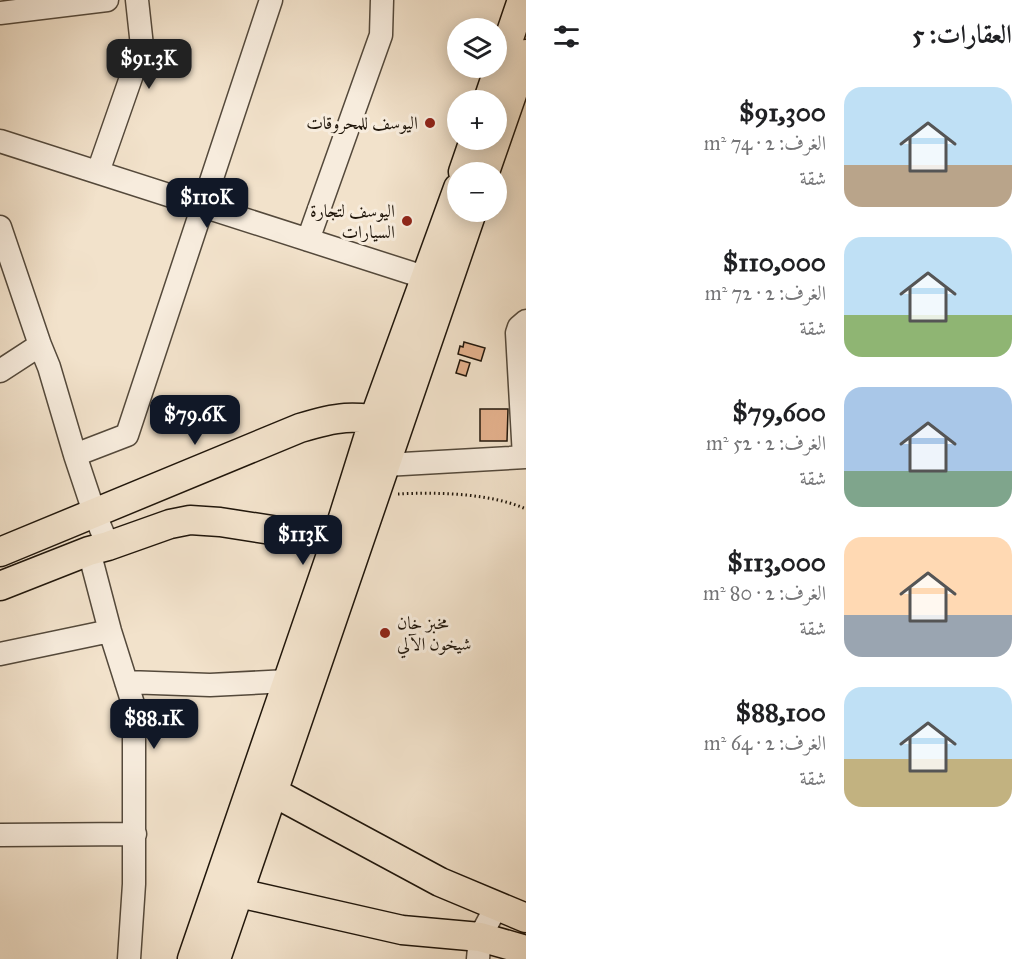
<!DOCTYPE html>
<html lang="ar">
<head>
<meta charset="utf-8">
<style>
	:root { --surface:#fff; --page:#f2f2f2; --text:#202124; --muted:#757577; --accent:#111827 }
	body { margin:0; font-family:"IM FELL Great Primer",Amiri,serif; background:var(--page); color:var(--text); direction:rtl; height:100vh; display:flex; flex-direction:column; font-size:22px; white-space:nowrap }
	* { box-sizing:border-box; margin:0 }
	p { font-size:20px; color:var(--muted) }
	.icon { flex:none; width:33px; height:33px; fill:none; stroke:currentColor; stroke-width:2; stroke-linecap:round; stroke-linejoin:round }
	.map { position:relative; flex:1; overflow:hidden; direction:ltr }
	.panel { display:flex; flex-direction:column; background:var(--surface); width:510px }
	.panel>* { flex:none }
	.buttons { position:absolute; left:447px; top:18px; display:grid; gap:12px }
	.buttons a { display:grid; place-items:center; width:60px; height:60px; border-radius:50%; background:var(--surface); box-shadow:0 3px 15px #0003; font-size:30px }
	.price { position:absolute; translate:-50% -51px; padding:0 14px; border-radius:12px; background:var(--accent); color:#fff; font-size:20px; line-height:39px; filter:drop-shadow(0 2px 3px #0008) }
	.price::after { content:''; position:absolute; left:50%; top:36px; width:18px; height:14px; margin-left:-9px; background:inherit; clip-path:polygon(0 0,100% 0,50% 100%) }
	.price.selected { background:#222; color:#fff }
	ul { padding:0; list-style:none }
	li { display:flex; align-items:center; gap:18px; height:150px; padding:0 24px }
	li span { display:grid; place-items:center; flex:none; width:168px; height:120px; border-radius:18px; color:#555 }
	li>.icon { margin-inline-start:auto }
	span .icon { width:72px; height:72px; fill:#fffc; stroke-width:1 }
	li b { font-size:26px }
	h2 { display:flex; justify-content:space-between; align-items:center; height:72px; padding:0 24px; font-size:26px }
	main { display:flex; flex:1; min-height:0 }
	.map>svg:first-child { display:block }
	.building { fill:#e4b18d; stroke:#20160b; stroke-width:1.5 }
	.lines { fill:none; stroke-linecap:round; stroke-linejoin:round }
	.minor-casing { stroke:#54493b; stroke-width:25 }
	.major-casing { stroke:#20160b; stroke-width:31 }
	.path { stroke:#20160b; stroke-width:3; stroke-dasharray:1.5 3; stroke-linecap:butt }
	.minor { stroke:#f7ecdd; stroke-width:22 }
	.major { stroke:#f2e2cb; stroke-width:28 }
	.poi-dot { fill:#8f2418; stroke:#f7ecdd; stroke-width:2 }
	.labels { text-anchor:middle; stroke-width:6; stroke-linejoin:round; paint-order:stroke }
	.poi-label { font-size:18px; fill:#20160b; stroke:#f7ecdd; text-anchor:end }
</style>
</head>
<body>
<main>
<section class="panel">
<h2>العقارات: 5<svg class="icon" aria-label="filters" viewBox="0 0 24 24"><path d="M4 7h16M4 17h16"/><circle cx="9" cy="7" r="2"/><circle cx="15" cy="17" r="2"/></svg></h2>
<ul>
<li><span style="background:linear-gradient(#bfe0f5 65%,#b9a48a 0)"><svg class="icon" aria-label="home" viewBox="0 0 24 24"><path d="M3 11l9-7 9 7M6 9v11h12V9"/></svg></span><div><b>$91,300</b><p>الغرف: 2 · 74 m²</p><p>شقة</p></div></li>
<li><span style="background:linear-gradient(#bfe0f5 65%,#8fb573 0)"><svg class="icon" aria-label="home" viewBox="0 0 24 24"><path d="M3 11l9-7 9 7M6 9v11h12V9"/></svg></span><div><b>$110,000</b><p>الغرف: 2 · 72 m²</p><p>شقة</p></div></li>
<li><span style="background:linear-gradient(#a9c7e8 70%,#7fa58c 0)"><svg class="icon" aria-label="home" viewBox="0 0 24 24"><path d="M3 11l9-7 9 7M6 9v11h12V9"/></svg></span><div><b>$79,600</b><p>الغرف: 2 · 52 m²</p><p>شقة</p></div></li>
<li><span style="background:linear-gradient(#ffd9b3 65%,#9aa5b1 0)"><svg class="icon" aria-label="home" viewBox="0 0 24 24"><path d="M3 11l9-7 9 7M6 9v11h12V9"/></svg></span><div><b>$113,000</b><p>الغرف: 2 · 80 m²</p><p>شقة</p></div></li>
<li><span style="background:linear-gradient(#bfe0f5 60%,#c2b280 0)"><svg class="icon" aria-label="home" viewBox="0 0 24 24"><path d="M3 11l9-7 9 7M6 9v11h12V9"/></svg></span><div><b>$88,100</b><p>الغرف: 2 · 64 m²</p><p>شقة</p></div></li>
</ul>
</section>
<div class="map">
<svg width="526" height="959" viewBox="0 0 526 959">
	<rect width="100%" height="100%" fill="#f2e2cb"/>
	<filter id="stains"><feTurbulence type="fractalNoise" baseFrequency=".00333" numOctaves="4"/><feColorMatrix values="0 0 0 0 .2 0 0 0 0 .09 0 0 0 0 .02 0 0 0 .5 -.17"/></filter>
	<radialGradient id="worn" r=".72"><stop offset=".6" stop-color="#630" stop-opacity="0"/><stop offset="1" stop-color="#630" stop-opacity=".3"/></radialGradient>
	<path class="building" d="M464 342 485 348 481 361 458 354 460 346 463 347Z
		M460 360 470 363 466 376 456 373Z
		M480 409H508L507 441H480Z"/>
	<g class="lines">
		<defs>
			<path id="minor" d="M0 13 107 0
				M0 141 427 278
				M98 172 142 46 137 0
				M0 227 40 345 49 367 75 455 94 512 108 546
				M308 240 381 35 382 0
				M0 371 40 345
				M75 455 127 435 271 0
				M524 457 517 333 519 327 526 321
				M385 465 526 457
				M89 551 110 631 134 707V884L129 959
				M0 654 110 631
				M126 682 210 685 288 681
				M0 835 135 834
				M478 959 480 937 496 907"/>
			<path id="major" d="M488 100 522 0
				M463 172 474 140
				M485 172 526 54
				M0 552 300 428C336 417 354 414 391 423
				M0 586 89 551 108 546 170 524 190 520 220 522 336 540 353 545
				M273 792 440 882 526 918
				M239 893 402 930 480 937 526 950
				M192 959 336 540 374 419 458 188
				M216 959 472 212"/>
		</defs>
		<use href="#minor" class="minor-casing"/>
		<use href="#major" class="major-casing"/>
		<path class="path" d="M398 494C437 492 490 493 526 509"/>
		<use href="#minor" class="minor"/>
		<use href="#major" class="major"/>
	</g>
	<g class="poi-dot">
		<circle cx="430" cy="123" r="6"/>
		<circle cx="407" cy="221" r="6"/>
		<circle cx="385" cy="633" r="6"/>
	</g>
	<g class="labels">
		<g class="poi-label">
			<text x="418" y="129">اليوسف للمحروقات</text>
			<text x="395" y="217">اليوسف لتجارة<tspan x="395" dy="21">السيارات</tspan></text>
			<text x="397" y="629" text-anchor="start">مخبز خان<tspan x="397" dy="21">شيخون الآلي</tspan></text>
		</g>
	</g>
	<rect width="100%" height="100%" filter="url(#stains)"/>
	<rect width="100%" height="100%" fill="url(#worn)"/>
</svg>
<div class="buttons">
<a><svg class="icon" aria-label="layers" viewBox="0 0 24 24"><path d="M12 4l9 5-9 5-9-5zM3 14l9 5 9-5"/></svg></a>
<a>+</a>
<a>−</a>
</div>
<b class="price selected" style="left:149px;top:90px">$91.3K</b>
<b class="price" style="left:207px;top:229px">$110K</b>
<b class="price" style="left:195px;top:446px">$79.6K</b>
<b class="price" style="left:303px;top:566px">$113K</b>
<b class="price" style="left:154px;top:750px">$88.1K</b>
</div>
</main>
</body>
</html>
